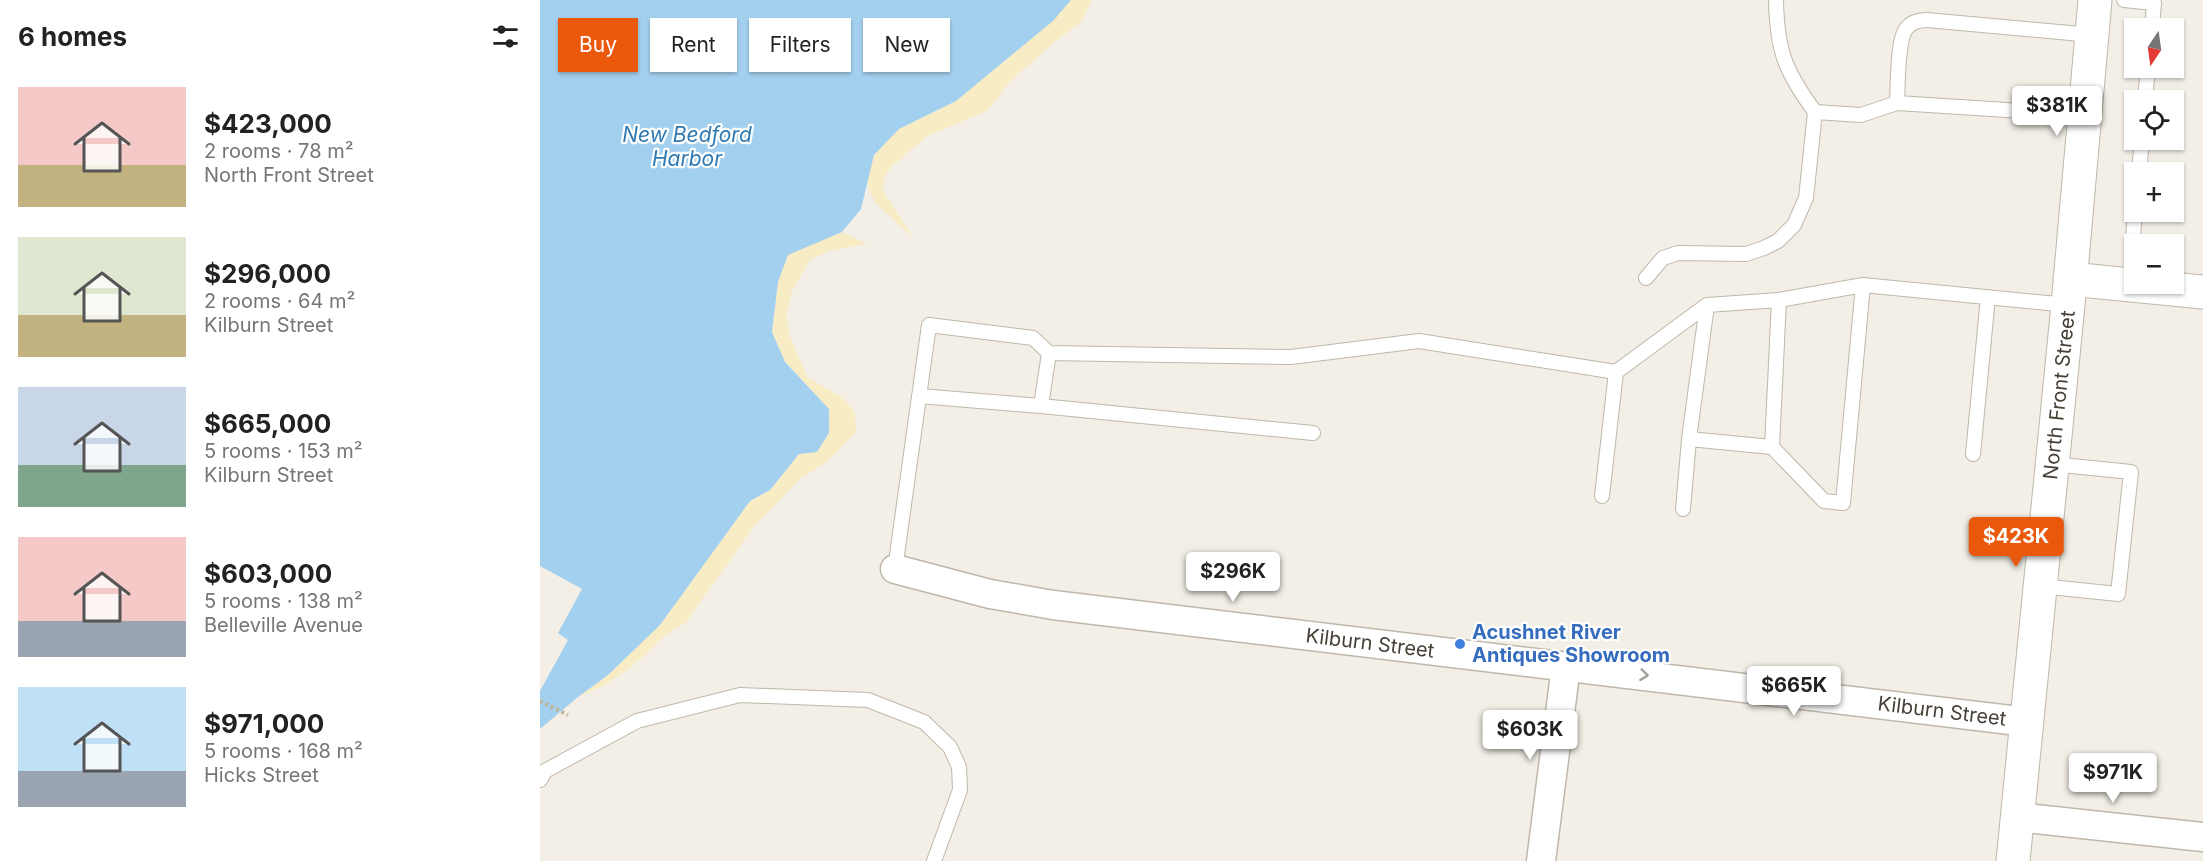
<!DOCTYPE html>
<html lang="en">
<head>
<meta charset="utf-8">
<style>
	:root { --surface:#fff; --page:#f2f2f2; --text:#222; --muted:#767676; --accent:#ea580c }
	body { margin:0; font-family:Inter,sans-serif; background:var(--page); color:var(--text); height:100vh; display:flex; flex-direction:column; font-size:22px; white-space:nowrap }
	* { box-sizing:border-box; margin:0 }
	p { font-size:20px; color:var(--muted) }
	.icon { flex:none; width:33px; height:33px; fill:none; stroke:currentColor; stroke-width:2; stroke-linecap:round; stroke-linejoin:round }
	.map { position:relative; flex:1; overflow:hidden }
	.drawer { display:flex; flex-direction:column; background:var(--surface); width:540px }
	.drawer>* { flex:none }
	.guide { position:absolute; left:18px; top:18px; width:570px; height:54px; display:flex; gap:12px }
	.needle { width:39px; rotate:193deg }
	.controls { position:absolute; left:1584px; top:18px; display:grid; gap:12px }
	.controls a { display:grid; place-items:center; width:60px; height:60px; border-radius:0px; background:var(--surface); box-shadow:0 2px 4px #0004; font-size:30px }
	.price { position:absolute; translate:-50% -51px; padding:0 14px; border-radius:6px; background:#fff; color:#222; font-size:20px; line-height:39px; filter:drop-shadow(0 2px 3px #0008) }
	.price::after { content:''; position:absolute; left:50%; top:36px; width:18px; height:14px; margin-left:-9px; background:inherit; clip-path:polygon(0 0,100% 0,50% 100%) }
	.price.current { background:var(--accent); color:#fff }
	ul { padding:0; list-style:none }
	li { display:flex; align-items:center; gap:18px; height:150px; padding:0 18px }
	li span { display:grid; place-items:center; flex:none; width:168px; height:120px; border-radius:0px; color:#555 }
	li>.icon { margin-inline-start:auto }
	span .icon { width:72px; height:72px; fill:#fffc; stroke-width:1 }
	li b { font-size:26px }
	h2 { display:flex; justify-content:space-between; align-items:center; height:72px; padding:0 18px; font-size:26px }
	.tag { padding:0 21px; border-radius:0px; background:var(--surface); box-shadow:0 2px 4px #0004; font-size:21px; line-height:54px }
	.tag.current { background:var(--accent); color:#fff }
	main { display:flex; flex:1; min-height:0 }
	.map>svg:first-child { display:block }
	.sand { fill:#f7ecc3 }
	.water { fill:#a4d0ef }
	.pier { fill:#f3efe7 }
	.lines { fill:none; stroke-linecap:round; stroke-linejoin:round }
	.service-casing { stroke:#bfb7a9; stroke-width:16 }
	.minor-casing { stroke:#bfb7a9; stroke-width:31 }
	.tertiary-casing { stroke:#bfb7a9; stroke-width:35 }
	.path { stroke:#c0b39b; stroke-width:4; stroke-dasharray:3 3; stroke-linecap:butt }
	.service { stroke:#fff; stroke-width:14 }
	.minor { stroke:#fff; stroke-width:28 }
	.tertiary { stroke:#fff; stroke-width:33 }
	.oneway { stroke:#a2a09a }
	.shop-dot { fill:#3f7fe0; stroke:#fff; stroke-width:2 }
	.labels { text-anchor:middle; stroke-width:4.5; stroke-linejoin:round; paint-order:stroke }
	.street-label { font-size:20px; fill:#464036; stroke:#fff }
	.shop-label { font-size:20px; font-weight:bold; fill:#366cbe; stroke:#fff; text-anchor:start }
	.water-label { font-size:21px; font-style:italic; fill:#307ab1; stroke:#fff }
</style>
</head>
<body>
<main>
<section class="drawer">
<h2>6 homes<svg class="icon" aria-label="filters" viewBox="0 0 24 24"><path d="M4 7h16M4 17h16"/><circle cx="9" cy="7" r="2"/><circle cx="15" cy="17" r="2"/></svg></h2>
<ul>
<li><span style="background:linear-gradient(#f6c9c9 65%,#c2b280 0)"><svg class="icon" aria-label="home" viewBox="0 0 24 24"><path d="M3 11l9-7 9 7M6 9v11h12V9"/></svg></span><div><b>$423,000</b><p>2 rooms · 78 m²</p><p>North Front Street</p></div></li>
<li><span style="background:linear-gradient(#dfe7d0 65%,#c2b280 0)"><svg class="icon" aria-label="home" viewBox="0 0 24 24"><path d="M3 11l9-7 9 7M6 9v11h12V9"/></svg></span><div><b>$296,000</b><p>2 rooms · 64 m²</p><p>Kilburn Street</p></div></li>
<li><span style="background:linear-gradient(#c9d6e8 65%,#7fa58c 0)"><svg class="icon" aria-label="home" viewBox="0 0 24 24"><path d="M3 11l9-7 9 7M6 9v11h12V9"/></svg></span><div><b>$665,000</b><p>5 rooms · 153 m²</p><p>Kilburn Street</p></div></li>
<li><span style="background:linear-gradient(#f6c9c9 70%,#9aa5b1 0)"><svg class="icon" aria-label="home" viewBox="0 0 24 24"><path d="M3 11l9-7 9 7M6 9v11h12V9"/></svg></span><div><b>$603,000</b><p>5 rooms · 138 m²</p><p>Belleville Avenue</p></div></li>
<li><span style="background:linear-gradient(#bfe0f5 70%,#9aa5b1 0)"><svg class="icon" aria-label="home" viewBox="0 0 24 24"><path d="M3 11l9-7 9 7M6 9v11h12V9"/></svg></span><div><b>$971,000</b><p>5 rooms · 168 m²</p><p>Hicks Street</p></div></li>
</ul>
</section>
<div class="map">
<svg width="1663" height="861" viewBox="0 0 1663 861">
	<rect width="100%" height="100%" fill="#f3efe7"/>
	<path class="sand" d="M531 0H551L543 20 517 40 471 80 448 110 386 137 352 166 345 175 343 191 373 237 336 204 330 192 327 180 334 155 359 129 416 101 513 21Z
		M302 232 327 244 288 251 270 260 252 291 246 314 249 334 268 378 302 397 315 413 316 432 289 460 261 478 216 524 146 622 127 634 89 669 63 686 38 697 68 675 120 625 210 501 230 490 259 454 289 409 245 362 232 332 238 282 248 254Z"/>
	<path class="water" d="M0 0H531L513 21 416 101 359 129 334 155 321 209 302 232 248 255 238 282 232 332 245 362 289 409V433L277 452 259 454 230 490 210 501 120 625 68 675 38 697 0 729Z"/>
	<path class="pier" d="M0 566 42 589 18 633 28 640 0 691Z"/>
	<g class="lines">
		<defs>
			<path id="service" d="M1236 0C1237 51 1245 71 1275 112L1321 115 1357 103
				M1584 0 1614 3 1612 28
				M1605 100 1608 68
				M1545 115 1357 103C1358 87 1357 41 1366 29 1371 22 1379 20 1387 20L1552 35
				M1599 172 1602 140
				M1593 237 1595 212
				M1106 278 1123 258 1138 253 1206 254 1224 248 1238 241 1254 225 1266 198 1275 112
				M379 396 501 406 509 353 751 357 879 341 1076 372
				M501 406 773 433
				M1149 439 1232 447 1284 501 1303 503 1323 285
				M1232 447 1239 300
				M1433 454 1448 297
				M1062 496 1076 372 1167 305 1239 300 1323 285 1528 305
				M1143 509 1149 439 1167 305
				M355 569 389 325 493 338 509 353
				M1500 586 1578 594 1591 472 1512 464
				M0 780 5 771 97 721 200 695 328 700 384 722 410 747 419 767 420 790 394 861"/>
			<path id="minor" d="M355 569 450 594 513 605 1487 722
				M1477 817 1663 837
				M1001 861 1026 666"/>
			<path id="tertiary" d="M1530 279 1663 292
				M1473 861 1528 305 1555 0"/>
		</defs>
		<use href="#service" class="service-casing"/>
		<use href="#minor" class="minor-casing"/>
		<use href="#tertiary" class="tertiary-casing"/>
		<path class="path" d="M0 701 28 715"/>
		<use href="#service" class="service"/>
		<use href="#minor" class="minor"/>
		<use href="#tertiary" class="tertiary"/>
	</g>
	<defs><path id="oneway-chevron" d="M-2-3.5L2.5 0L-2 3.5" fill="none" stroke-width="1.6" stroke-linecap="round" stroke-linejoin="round" transform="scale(1.5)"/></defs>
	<use class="oneway" href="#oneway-chevron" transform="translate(1104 675) rotate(7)"/>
	<circle class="shop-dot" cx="920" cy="644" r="6"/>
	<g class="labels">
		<g class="street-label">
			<text transform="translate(1519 395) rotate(-84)" y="7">North Front Street</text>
			<text transform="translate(830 643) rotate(7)" y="7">Kilburn Street</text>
			<text transform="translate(1402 711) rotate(7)" y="7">Kilburn Street</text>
		</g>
		<g class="shop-label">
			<text x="932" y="639">Acushnet River<tspan x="932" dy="23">Antiques Showroom</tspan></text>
		</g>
		<g class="water-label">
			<text x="147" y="142">New Bedford<tspan x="147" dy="24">Harbor</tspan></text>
		</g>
	</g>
</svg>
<div class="controls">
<a><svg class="needle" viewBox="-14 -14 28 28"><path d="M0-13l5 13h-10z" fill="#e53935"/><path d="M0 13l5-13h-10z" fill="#767676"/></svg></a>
<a><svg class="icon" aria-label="locate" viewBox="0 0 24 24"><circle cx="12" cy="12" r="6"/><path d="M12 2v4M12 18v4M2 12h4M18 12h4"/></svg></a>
<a>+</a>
<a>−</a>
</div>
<b class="price" style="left:1517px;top:137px">$381K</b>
<b class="price current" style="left:1476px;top:568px">$423K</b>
<b class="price" style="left:693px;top:603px">$296K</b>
<b class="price" style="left:1254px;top:717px">$665K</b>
<b class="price" style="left:990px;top:761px">$603K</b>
<b class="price" style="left:1573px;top:804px">$971K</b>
<div class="guide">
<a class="tag current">Buy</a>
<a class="tag">Rent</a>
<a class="tag">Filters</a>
<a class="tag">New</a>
</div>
</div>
</main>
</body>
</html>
